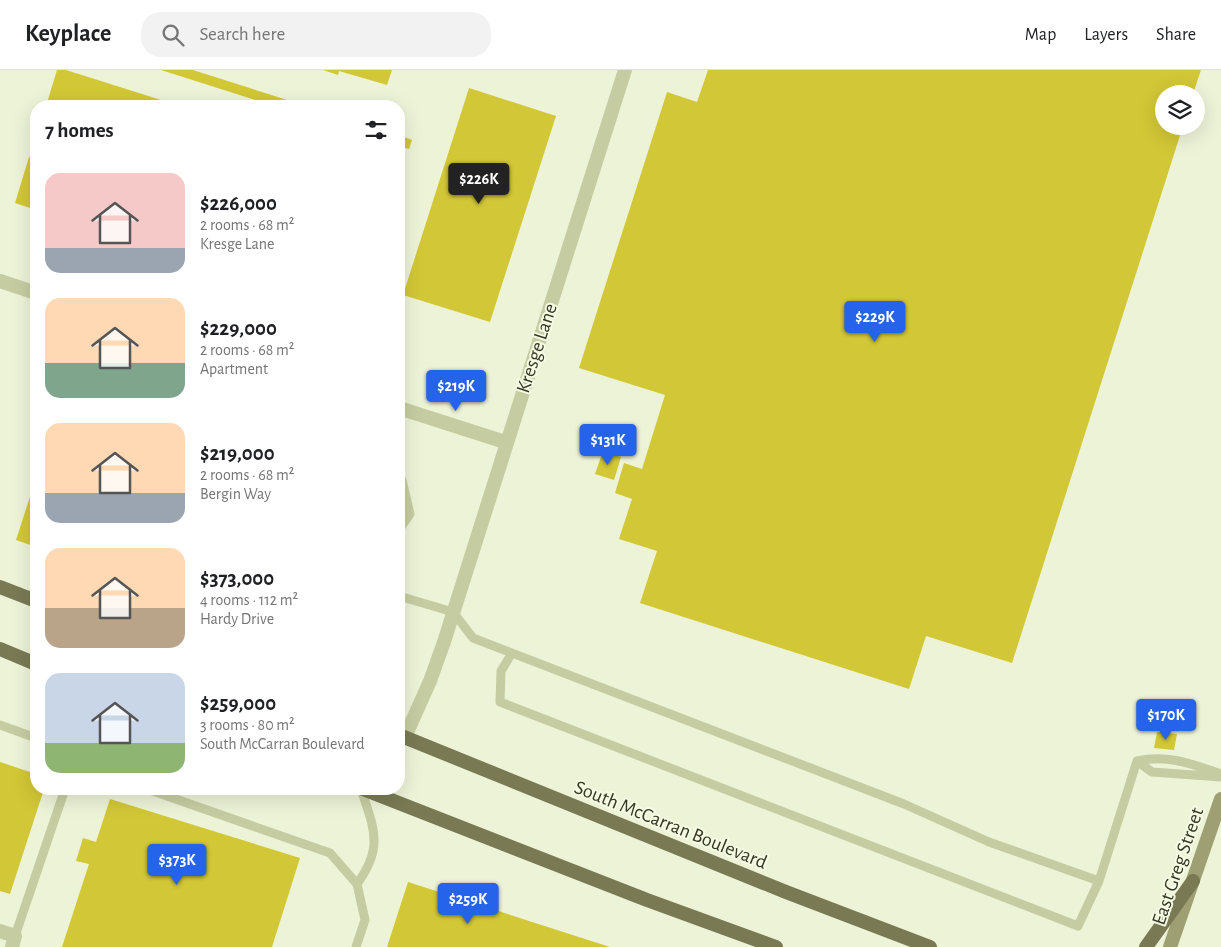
<!DOCTYPE html>
<html lang="en">
<head>
<meta charset="utf-8">
<style>
	:root { --surface:#fff; --page:#f2f2f2; --text:#202124; --muted:#757577; --line:#e0e0e0; --accent:#2563eb }
	body { margin:0; font-family:"Alegreya Sans",sans-serif; background:var(--page); color:var(--text); height:100vh; display:flex; flex-direction:column; font-size:19px; white-space:nowrap }
	* { box-sizing:border-box; margin:0 }
	p { font-size:16px; color:var(--muted) }
	.icon { flex:none; width:28px; height:28px; fill:none; stroke:currentColor; stroke-width:2; stroke-linecap:round; stroke-linejoin:round }
	.map { position:relative; flex:1; overflow:hidden }
	.side { position:absolute; left:30px; top:30px; width:375px; height:695px; display:flex; flex-direction:column; background:var(--surface); border-radius:20px; box-shadow:0 5px 20px #0002 }
	.side>* { flex:none }
	.controls { position:absolute; left:1155px; top:15px; display:grid; gap:10px }
	.controls a { display:grid; place-items:center; width:50px; height:50px; border-radius:50%; background:var(--surface); box-shadow:0 5px 20px #0002; font-size:25px }
	.price { position:absolute; translate:-50% -42px; padding:0 11px; border-radius:5px; background:var(--accent); color:#fff; font-size:16px; line-height:32px; filter:drop-shadow(0 1px 2px #0008) }
	.price::after { content:''; position:absolute; left:50%; top:30px; width:15px; height:11px; margin-left:-8px; background:inherit; clip-path:polygon(0 0,100% 0,50% 100%) }
	.price.on { background:#222; color:#fff }
	ul { padding:0; list-style:none }
	li { display:flex; align-items:center; gap:15px; height:125px; padding:0 15px }
	li span { display:grid; place-items:center; flex:none; width:140px; height:100px; border-radius:15px; color:#555 }
	li>.icon { margin-inline-start:auto }
	span .icon { width:60px; height:60px; fill:#fffc; stroke-width:1 }
	li b { font-size:21px }
	h2 { display:flex; justify-content:space-between; align-items:center; height:60px; padding:0 15px; font-size:21px }
	header { display:flex; align-items:center; gap:30px; box-sizing:border-box; height:70px; padding:0 25px; background:var(--surface); border-bottom:1px solid var(--line) }
	header strong { font-size:24px }
	nav { display:flex; gap:28px; margin-inline-start:auto; font-size:18px }
	.search { width:350px; height:45px; background:var(--page); display:flex; align-items:center; gap:12px; box-sizing:border-box; padding:0 18px; border-radius:20px; color:var(--muted); font-size:19px }
	.map>svg:first-child { display:block }
	.building { fill:#d2c736 }
	.lines { fill:none; stroke-linecap:round; stroke-linejoin:round }
	.service { stroke:#c6cca2; stroke-width:9 }
	.minor { stroke:#c6cca2; stroke-width:14 }
	.secondary { stroke:#9ea073; stroke-width:14 }
	.primary { stroke:#797a54; stroke-width:14 }
	.labels { text-anchor:middle; stroke-width:4; stroke-linejoin:round; paint-order:stroke }
	.street-label { font-size:20px; fill:#363625; stroke:#f5fbe3 }
</style>
</head>
<body>
<header>
<strong>Keyplace</strong>
<div class="search"><svg class="icon" aria-label="search" viewBox="0 0 24 24"><circle cx="10" cy="10" r="6"/><path d="M15 15l6 6"/></svg>Search here</div>
<nav><a>Map</a><a>Layers</a><a>Share</a></nav>
</header>
<div class="map">
<svg width="1221" height="877" viewBox="0 0 1221 877">
	<rect width="100%" height="100%" fill="#edf3d7"/>
	<path class="building" d="M57 0H66L180 36H46Z
		M161 0H193L306 36H274Z
		M323 0H392L387 15 339 1 338 5Z
		M708 0H1201L1193 24H1164V56H1183L1012 593 926 566 909 619 640 533 657 481 619 469 632 429 615 423 624 393 642 399 665 325 579 298 667 22 697 32Z
		M469 18 556 46 490 252 403 225Z
		M399 65 412 70 409 79 399 76Z
		M29 87 36 89V140L15 133Z
		M603 381 621 387 614 410 595 404Z
		M36 408V477L16 470Z
		M1157 662 1177 664 1174 680 1154 678Z
		M0 692 36 704V719H44L10 824 0 821Z
		M110 729 300 788 272 877H62L89 794 76 791 83 768 96 772Z
		M408 812 610 877H387Z"/>
	<g class="lines">
		<path class="service" d="M399 409 402 410 410 444 399 460
			M399 526 453 542 473 568 904 734 989 772 1099 811
			M512 583 501 601 500 632 1078 856 1099 811 1137 691
			M0 655 36 668
			M1221 704C1192 694 1168 684 1137 691L1152 702 1221 707
			M147 719 330 783 357 814 365 850 356 877
			M357 814C384 777 374 759 361 719
			M15 866 65 719"/>
		<path class="minor" d="M0 211 36 223
			M399 338 505 372
			M405 667 430 611 444 572 625 0
			M0 861 15 866 12 877"/>
		<path class="secondary" d="M1170 877 1221 729"/>
		<path class="primary" d="M0 517 36 531
			M0 579 36 594
			M399 665 786 822 930 877
			M363 719 647 830 776 877
			M1146 877 1193 811"/>
	</g>
	<g class="labels">
		<g class="street-label">
			<text transform="translate(536 278) rotate(-72)" y="7">Kresge Lane</text>
			<text transform="translate(671 754) rotate(22)" y="7">South McCarran Boulevard</text>
			<text transform="translate(1177 796) rotate(-71)" y="7">East Greg Street</text>
		</g>
	</g>
</svg>
<div class="controls">
<a><svg class="icon" aria-label="layers" viewBox="0 0 24 24"><path d="M12 4l9 5-9 5-9-5zM3 14l9 5 9-5"/></svg></a>
</div>
<b class="price on" style="left:479px;top:135px">$226K</b>
<b class="price" style="left:875px;top:273px">$229K</b>
<b class="price" style="left:456px;top:342px">$219K</b>
<b class="price" style="left:608px;top:396px">$131K</b>
<b class="price" style="left:1166px;top:671px">$170K</b>
<b class="price" style="left:177px;top:816px">$373K</b>
<b class="price" style="left:468px;top:855px">$259K</b>
<section class="side">
<h2>7 homes<svg class="icon" aria-label="filters" viewBox="0 0 24 24"><path d="M4 7h16M4 17h16"/><circle cx="9" cy="7" r="2"/><circle cx="15" cy="17" r="2"/></svg></h2>
<ul>
<li><span style="background:linear-gradient(#f6c9c9 75%,#9aa5b1 0)"><svg class="icon" aria-label="home" viewBox="0 0 24 24"><path d="M3 11l9-7 9 7M6 9v11h12V9"/></svg></span><div><b>$226,000</b><p>2 rooms · 68 m²</p><p>Kresge Lane</p></div></li>
<li><span style="background:linear-gradient(#ffd9b3 65%,#7fa58c 0)"><svg class="icon" aria-label="home" viewBox="0 0 24 24"><path d="M3 11l9-7 9 7M6 9v11h12V9"/></svg></span><div><b>$229,000</b><p>2 rooms · 68 m²</p><p>Apartment</p></div></li>
<li><span style="background:linear-gradient(#ffd9b3 70%,#9aa5b1 0)"><svg class="icon" aria-label="home" viewBox="0 0 24 24"><path d="M3 11l9-7 9 7M6 9v11h12V9"/></svg></span><div><b>$219,000</b><p>2 rooms · 68 m²</p><p>Bergin Way</p></div></li>
<li><span style="background:linear-gradient(#ffd9b3 60%,#b9a48a 0)"><svg class="icon" aria-label="home" viewBox="0 0 24 24"><path d="M3 11l9-7 9 7M6 9v11h12V9"/></svg></span><div><b>$373,000</b><p>4 rooms · 112 m²</p><p>Hardy Drive</p></div></li>
<li><span style="background:linear-gradient(#c9d6e8 70%,#8fb573 0)"><svg class="icon" aria-label="home" viewBox="0 0 24 24"><path d="M3 11l9-7 9 7M6 9v11h12V9"/></svg></span><div><b>$259,000</b><p>3 rooms · 80 m²</p><p>South McCarran Boulevard</p></div></li>
</ul>
</section>
</div>
</body>
</html>
